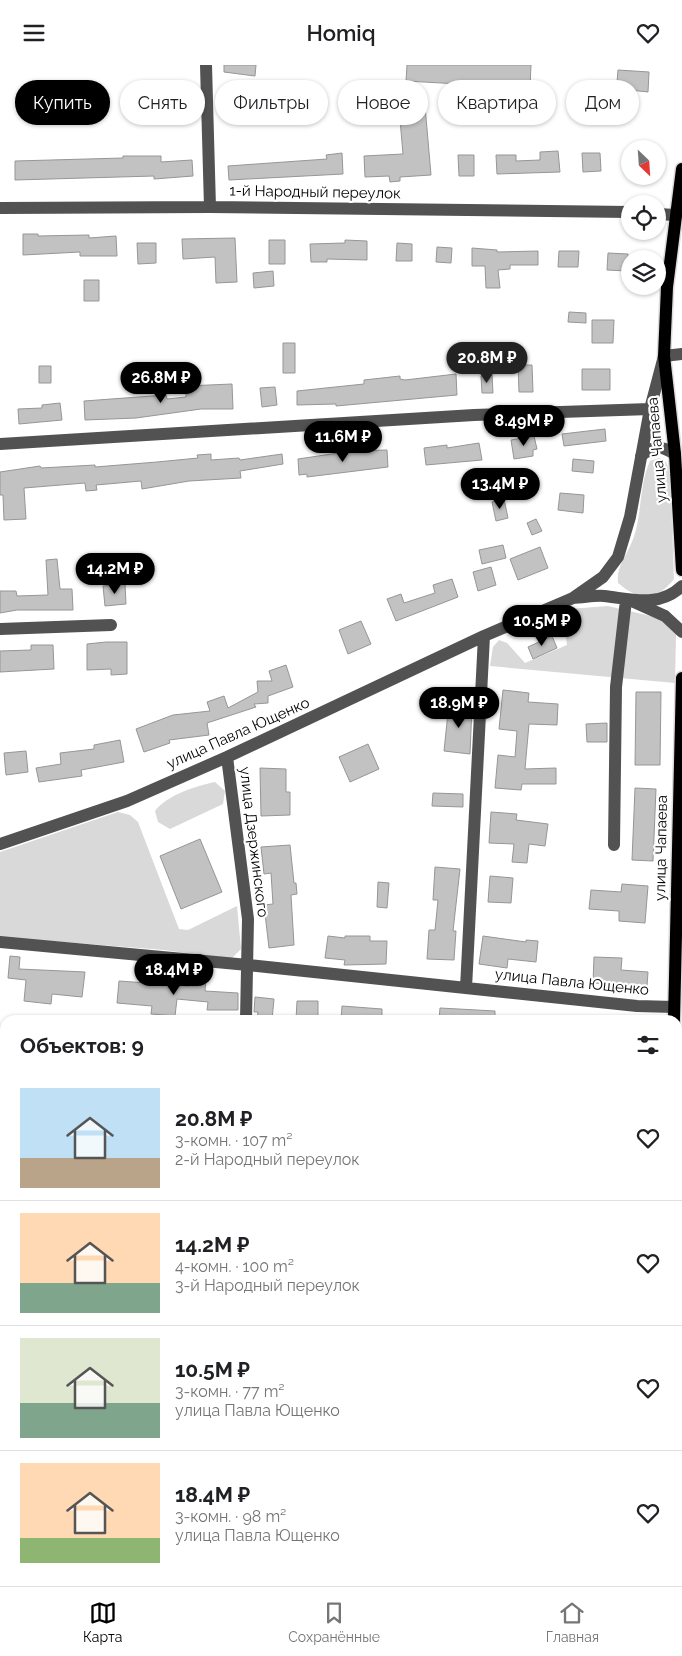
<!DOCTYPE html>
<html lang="ru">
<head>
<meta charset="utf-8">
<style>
	:root { --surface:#fff; --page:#f6f6f6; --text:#202124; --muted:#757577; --line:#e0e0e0; --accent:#000 }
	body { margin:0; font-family:Raleway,sans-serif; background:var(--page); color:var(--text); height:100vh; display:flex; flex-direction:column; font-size:19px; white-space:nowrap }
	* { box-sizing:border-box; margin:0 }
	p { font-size:16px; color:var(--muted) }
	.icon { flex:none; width:28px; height:28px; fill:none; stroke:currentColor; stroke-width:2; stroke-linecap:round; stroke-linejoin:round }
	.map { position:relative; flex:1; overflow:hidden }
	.details { position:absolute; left:0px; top:950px; width:682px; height:571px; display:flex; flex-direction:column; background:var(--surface); border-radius:15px 15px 0 0; box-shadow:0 1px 4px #0004 }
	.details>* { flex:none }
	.hud { position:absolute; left:15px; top:15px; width:652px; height:45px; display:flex; gap:10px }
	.needle { width:32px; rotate:155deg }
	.tools { position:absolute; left:621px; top:75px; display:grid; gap:10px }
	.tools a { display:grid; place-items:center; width:45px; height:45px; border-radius:50%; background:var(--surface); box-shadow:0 1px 4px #0004; font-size:25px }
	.price { position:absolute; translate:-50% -42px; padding:0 11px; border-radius:18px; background:var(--accent); color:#fff; font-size:16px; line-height:32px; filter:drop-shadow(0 1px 2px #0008) }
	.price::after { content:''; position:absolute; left:50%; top:30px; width:15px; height:11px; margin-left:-8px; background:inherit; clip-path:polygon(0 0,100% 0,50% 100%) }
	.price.current { background:#222; color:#fff }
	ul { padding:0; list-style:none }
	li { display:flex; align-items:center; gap:15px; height:125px; padding:0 20px }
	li+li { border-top:1px solid var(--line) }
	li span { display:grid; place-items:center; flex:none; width:140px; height:100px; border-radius:0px; color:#555 }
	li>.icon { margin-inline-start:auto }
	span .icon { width:60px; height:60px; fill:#fffc; stroke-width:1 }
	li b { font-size:21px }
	h2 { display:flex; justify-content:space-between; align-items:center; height:60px; padding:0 20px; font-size:21px }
	.tag { padding:0 18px; border-radius:22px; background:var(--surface); box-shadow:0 1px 4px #0004; font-size:18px; line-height:45px }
	.tag.current { background:var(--accent); color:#fff }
	header { display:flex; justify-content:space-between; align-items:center; height:65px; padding:0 20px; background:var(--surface); font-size:22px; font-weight:600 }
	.tab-bar { display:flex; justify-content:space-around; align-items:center; height:70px; border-top:1px solid var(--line); background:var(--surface); font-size:14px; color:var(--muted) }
	.tab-bar a { display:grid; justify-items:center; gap:2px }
	.tab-bar .current { color:var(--accent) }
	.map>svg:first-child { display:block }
	.green { fill:#d9d9d9 }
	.building { fill:#c2c2c2; stroke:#969696 }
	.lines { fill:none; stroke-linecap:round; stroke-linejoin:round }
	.major-casing { stroke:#dbdbdb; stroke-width:15 }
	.minor { stroke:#525252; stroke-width:12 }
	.major { stroke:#000; stroke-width:12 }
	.labels { text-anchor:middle; stroke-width:4.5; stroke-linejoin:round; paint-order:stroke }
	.street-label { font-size:15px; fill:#000; stroke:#fff }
</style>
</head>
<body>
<header><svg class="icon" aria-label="menu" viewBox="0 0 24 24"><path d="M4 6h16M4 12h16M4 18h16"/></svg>Homiq<svg class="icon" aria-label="heart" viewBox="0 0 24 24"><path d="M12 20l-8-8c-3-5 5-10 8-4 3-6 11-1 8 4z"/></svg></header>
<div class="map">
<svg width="682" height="1521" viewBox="0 0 682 1521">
	<rect width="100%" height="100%" fill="#fff"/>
	<path class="green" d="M659 393 666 397 670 406 674 514C657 536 639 536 618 518 616 503 625 493 631 479 643 453 638 422 650 396Z
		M608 541 659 553 676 569 675 618 490 601 493 582 499 575 507 578 525 598 567 580 563 550 569 544Z
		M215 717 225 726 223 739 170 764 158 757 155 746C167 730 196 721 215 717Z
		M118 747 130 750 138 757 179 864 188 865 237 841 241 884 231 894 164 885 0 872V787Z"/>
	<path class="building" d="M224 0H256L255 11 224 7Z
		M407 0H531L530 23 406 16Z
		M618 5 649 7 648 27 630 25V31L616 30Z
		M425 41 431 110 400 112V116L390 117 389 111 365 112 364 91 403 89 399 43Z
		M558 86 560 107 497 109 496 90H516V96L540 95V87Z
		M342 88 343 109 229 115 228 101 327 94 326 90Z
		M582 88H600L601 106 583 107Z
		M458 90H474V111H459Z
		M123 91H161V97L192 95 193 111 154 114V111L15 115V96L123 93Z
		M23 169H38V171L89 170V173L116 171 117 191H80V187L23 190Z
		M235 173 237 217 216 218 215 192 183 194 182 174Z
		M269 175H285V199H269Z
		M345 175 367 176V195L327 194V197H311L310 179 345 178Z
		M137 178H156V198L138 199Z
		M397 178 412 179V196H396Z
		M437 182 452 183 451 198 436 197Z
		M472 183 497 185V187L538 186V200H510V204L498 205 500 223H486L485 201H472Z
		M559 186H579L578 202H558Z
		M608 188 628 189 627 206 607 205Z
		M273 206 274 221 254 223 253 208Z
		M84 215H99V236H84Z
		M569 247 586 248V258L568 257Z
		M592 255H614L613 278H592Z
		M283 278H295V308H283Z
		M518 300H532L533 327H519Z
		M39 301H51V318H39Z
		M582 304H610V325H582Z
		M456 309 457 330 336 341V339L297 340V326L364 319V315L400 311V314L405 315Z
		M492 310 493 328H482L481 311Z
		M232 319 233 344H201L136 353 85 355 84 336 166 330 167 334 186 332V321Z
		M275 322 277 340 262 342 260 323Z
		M60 338 62 355 19 359 18 344 42 343V340Z
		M605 364 606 376 564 381 562 369Z
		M534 371 537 384 533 385V391L514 394 511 375Z
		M479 378 482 395 426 400 424 383 447 380V383Z
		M387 385 388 402 307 412V409L299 410 298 394 352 386Z
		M211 389V395L239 393 240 395 282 389 283 399 240 406 241 413 189 416 142 424 141 416 96 420 97 425 86 426 85 418 24 423 26 454 4 455 3 430H0V407L40 401 41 403 95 400V402L157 397 198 393 197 390Z
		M573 394 594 396 593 408 572 406Z
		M560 428 584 430 583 448 558 445Z
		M504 434 508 453 496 456 492 437Z
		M536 454 542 466 532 470 527 458Z
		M503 480 506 493 482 499 479 485Z
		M540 482 548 503 518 515 510 494Z
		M57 494 60 524H72L73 545H17L0 548V526H16L17 531 48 530 46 495Z
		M124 498 126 514 115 515 113 499Z
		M491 502 496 520 478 526 473 507Z
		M452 514 458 532 396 556 387 534 401 529 404 538 435 528 433 520Z
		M125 519 126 539 105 541 103 521Z
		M361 556 371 579 348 589 339 565Z
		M552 571 557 583 533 594 528 582Z
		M106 577H127V609L111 610V604L87 605V579Z
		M31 580H53L54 604 0 607V586L31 585Z
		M286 600 293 622 268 631V638L254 639 256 642 207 658 209 670 169 675 170 678 144 687 136 664 173 650 210 646 207 637 224 631 228 643 258 627 257 616H272L269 606Z
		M503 625 529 628 528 637 558 639 557 660 529 659 525 704 556 703V719H522L521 725 495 723 498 690 515 692 517 666 499 664Z
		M636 627H661L660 700H635Z
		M449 638 472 641 470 689 444 686Z
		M607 658V677H587L586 659Z
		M120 675 124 697 81 705 82 711 39 717 36 703 61 699 60 688 94 684V680Z
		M368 679 379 704 350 717 339 692Z
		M26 686 28 707 6 710 4 688Z
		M260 703 286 704V727H290V750L261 751Z
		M635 723 656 724 653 796 632 795Z
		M433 728 463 729V742L432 741Z
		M491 747 517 749 516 755 548 759 545 781 529 779 527 798 512 797 514 779 489 778Z
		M200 774 222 827 181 844 160 791Z
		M290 780 294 818H296L297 829 291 830 294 880 269 883 264 840 273 839 271 808 264 809 261 782Z
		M435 802 460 804 453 866H456L454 895 427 894 429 865H435L438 835H433Z
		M490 811 513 813 511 838 488 837Z
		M378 817 389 818 387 843 377 842Z
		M622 819 648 821 645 858 619 856V846L589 844 591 825 621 827Z
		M328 871 345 873V871H370V876H387L386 899 344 900 345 895 325 893Z
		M483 871 526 877V875L538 876 536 897 508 894 507 903 479 899Z
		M10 891 20 892 19 904 85 907 82 932 52 929 51 939 24 936 26 915 8 913Z
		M594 892 622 893 621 905 648 907 647 921 593 918Z
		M190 911 206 913 205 926 238 928V945H207L208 937 177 934 175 951 151 949 152 941 117 938 119 916 189 921Z
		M255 932 274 934 272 955 257 954 258 947H254Z
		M297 936H318V955H296Z
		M342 941 382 944V955H341Z
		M440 943 495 946V955H439Z"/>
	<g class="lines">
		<defs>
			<path id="major" d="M682 104 667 222 664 291 675 389 682 505
				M674 955 682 613
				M664 1521V1516"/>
		</defs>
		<use href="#major" class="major-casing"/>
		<path class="minor" d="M206 0 210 142
			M0 143 210 142 630 147
			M658 149 675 150
			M0 379 474 350 650 344
			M641 391C654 380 660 380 675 389
			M573 533C583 533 594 530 604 531 632 534 659 543 682 521
			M634 537 665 551 682 567
			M0 564 111 560
			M227 692 248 854 246 955
			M0 779 127 736 227 692 484 571 573 533 603 512 618 492 630 452 650 344 664 291 682 289
			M614 780 616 622 626 535
			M0 877 248 900 637 941 674 942
			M466 923 484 571
			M0 1157H5
			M70 1516V1521
			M233 1516V1521
			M383 1521V1516"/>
		<use href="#major" class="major"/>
	</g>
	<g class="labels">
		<g class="street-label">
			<text transform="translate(315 127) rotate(1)" y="5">1-й Народный переулок</text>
			<text transform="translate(657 385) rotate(-95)" y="5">улица Чапаева</text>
			<text transform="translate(238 668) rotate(-24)" y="5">улица Павла Ющенко</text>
			<text transform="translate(254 777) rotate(83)" y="5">улица Дзержинского</text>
			<text transform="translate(661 783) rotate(-89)" y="5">улица Чапаева</text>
			<text transform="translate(572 917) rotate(6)" y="5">улица Павла Ющенко</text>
		</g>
	</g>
</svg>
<div class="tools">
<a><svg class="needle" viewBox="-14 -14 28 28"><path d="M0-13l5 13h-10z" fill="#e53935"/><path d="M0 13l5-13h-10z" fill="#757577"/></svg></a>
<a><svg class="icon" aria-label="locate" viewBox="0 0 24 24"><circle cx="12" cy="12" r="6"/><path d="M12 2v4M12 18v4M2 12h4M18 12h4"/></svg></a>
<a><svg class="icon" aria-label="layers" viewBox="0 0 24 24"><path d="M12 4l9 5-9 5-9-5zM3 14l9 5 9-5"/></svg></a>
</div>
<b class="price current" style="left:487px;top:319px">20.8M ₽</b>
<b class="price" style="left:161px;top:339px">26.8M ₽</b>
<b class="price" style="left:524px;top:382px">8.49M ₽</b>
<b class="price" style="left:343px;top:398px">11.6M ₽</b>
<b class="price" style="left:500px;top:445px">13.4M ₽</b>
<b class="price" style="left:115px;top:530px">14.2M ₽</b>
<b class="price" style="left:542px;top:582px">10.5M ₽</b>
<b class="price" style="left:459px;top:664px">18.9M ₽</b>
<b class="price" style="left:174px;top:931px">18.4M ₽</b>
<div class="hud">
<a class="tag current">Купить</a>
<a class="tag">Снять</a>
<a class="tag">Фильтры</a>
<a class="tag">Новое</a>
<a class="tag">Квартира</a>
<a class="tag">Дом</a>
</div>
<section class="details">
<h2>Объектов: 9<svg class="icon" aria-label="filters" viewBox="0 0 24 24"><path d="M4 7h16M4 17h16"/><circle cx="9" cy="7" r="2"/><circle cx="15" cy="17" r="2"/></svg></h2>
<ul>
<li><span style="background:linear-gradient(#bfe0f5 70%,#b9a48a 0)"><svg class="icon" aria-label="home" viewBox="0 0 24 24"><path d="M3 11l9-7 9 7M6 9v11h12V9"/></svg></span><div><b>20.8M ₽</b><p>3-комн. · 107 m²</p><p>2-й Народный переулок</p></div><svg class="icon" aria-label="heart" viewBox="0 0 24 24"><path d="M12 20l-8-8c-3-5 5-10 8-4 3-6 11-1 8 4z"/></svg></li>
<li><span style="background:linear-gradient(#ffd9b3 70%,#7fa58c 0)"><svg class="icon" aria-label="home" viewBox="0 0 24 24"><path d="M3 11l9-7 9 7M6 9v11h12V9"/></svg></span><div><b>14.2M ₽</b><p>4-комн. · 100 m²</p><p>3-й Народный переулок</p></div><svg class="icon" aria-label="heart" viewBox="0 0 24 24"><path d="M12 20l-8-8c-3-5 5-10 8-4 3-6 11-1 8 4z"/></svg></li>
<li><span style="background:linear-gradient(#dfe7d0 65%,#7fa58c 0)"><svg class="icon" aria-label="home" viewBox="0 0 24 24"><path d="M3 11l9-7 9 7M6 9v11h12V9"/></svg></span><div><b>10.5M ₽</b><p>3-комн. · 77 m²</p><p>улица Павла Ющенко</p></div><svg class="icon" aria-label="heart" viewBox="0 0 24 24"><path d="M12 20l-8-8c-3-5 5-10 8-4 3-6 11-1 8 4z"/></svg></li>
<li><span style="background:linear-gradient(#ffd9b3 75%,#8fb573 0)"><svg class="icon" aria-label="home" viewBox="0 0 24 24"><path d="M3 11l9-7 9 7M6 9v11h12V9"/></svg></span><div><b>18.4M ₽</b><p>3-комн. · 98 m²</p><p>улица Павла Ющенко</p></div><svg class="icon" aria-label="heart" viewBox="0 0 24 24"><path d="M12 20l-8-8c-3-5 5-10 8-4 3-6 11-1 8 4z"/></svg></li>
</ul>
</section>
</div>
<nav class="tab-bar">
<a class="current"><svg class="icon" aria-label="map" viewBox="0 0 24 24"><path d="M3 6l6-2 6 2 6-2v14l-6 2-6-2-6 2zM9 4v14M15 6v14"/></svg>Карта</a>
<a><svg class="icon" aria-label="saved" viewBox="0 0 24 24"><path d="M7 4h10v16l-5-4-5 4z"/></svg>Сохранённые</a>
<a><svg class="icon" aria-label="home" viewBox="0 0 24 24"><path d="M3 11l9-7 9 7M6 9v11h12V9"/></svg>Главная</a>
</nav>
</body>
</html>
